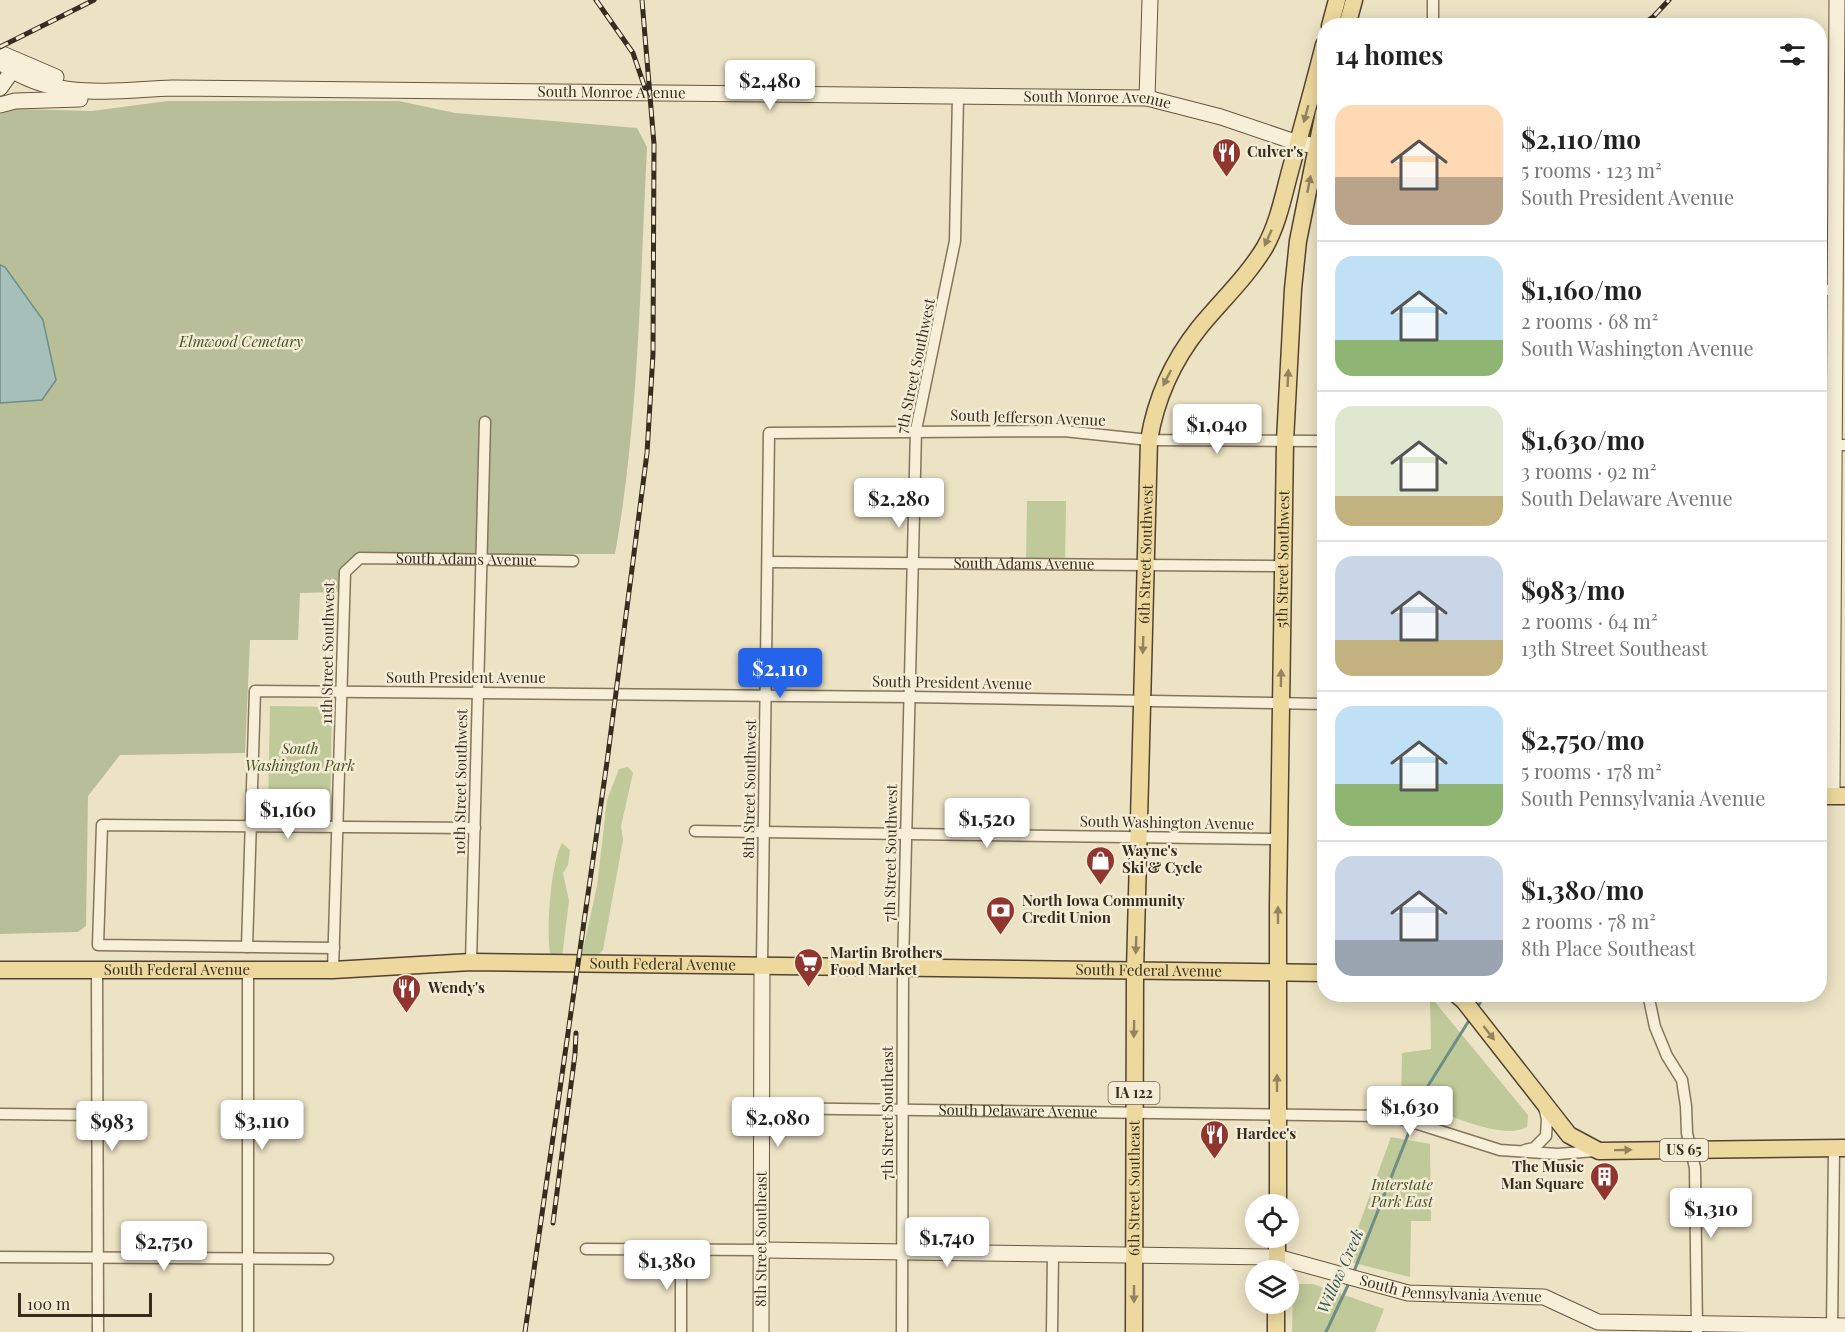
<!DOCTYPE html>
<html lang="en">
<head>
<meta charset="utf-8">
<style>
	:root { --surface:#fff; --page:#f6f6f6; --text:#222; --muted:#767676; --line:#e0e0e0; --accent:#2563eb }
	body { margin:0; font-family:"Playfair Display",serif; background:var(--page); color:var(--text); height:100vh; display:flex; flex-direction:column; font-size:22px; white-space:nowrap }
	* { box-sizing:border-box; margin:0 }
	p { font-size:20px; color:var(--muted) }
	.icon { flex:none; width:33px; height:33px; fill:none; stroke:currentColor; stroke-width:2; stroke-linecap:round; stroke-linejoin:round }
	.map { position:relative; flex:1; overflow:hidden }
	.drawer { position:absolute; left:1317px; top:18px; width:510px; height:984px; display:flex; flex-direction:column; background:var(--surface); border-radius:24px; box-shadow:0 3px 15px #0003 }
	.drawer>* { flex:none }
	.tools { position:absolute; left:1245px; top:1194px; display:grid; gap:12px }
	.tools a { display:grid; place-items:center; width:54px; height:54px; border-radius:50%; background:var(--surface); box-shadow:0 3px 15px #0003; font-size:30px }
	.scale { position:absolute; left:18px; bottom:15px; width:134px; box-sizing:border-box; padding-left:6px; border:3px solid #362c1f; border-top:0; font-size:16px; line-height:21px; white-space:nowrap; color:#362c1f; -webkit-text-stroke:4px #f4ecd4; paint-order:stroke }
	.price { position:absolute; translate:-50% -51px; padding:0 14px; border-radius:6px; background:#fff; color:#222; font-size:20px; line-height:39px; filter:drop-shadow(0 2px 3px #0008) }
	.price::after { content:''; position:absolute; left:50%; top:36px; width:18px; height:14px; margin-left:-9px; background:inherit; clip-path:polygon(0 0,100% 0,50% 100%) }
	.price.active { background:var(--accent); color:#fff }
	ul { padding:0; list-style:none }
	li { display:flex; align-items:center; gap:18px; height:150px; padding:0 18px }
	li+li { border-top:2px solid var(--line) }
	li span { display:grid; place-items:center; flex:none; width:168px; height:120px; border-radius:18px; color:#555 }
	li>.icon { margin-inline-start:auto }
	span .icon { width:72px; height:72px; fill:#fffc; stroke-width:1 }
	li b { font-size:26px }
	h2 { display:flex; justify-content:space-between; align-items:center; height:72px; padding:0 18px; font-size:26px }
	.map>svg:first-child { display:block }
	.green { fill:#c0c999 }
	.cemetery { fill:#b7be98 }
	.water { fill:#a6bfb9; stroke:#6d8d87; stroke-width:1.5 }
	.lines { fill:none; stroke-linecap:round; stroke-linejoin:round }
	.stream { stroke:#6d8d87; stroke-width:3 }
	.street-casing { stroke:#85755c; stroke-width:13 }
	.secondary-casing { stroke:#67563f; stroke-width:17 }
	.primary-casing { stroke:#534330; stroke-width:19 }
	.street { stroke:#f7efd7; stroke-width:10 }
	.secondary { stroke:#f7efd7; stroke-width:15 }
	.primary { stroke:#edd99e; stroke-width:16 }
	.rail-casing { stroke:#362c1f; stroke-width:5 }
	.rail { stroke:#f4ecd4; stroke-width:3; stroke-dasharray:9; stroke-linecap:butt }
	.oneway { fill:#92825e }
	.labels { text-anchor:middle; stroke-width:5; stroke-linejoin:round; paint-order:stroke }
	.shield { fill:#f4ecd4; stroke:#6f6655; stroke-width:1.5 }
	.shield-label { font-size:14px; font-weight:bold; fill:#362c1f }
	.street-label { font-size:15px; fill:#362c1f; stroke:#f4ecd4 }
	.poi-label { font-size:15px; font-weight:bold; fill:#362c1f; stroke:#f4ecd4; text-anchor:start }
	.park-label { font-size:15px; font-style:italic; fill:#445227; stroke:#f4ecd4 }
	.water-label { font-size:16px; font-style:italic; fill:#2f5555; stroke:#f4ecd4 }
</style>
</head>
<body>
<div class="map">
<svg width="1845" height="1332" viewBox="0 0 1845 1332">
	<rect width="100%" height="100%" fill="#ece2c4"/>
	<path class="green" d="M1027 501H1066L1065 564H1026Z
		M270 706 332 707 330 810 268 809Z
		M628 767 633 773 621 826 623 840 603 950 597 956 585 959 582 954 597 886 607 800 619 769Z
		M562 843 570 850 568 865 563 873 569 901 562 957 550 953C546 930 551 862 562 843Z
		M1430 996 1528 1115 1527 1127C1500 1143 1429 1106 1401 1095L1402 1053 1431 1049Z
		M1391 1137 1430 1144 1431 1221H1411L1410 1277 1346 1261Z
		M1293 1284H1313L1384 1309 1375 1332H1292Z"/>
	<path class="cemetery" d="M168 101H399L455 113 637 128 647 147C640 283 639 420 615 554H359C342 565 339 572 339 592L300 593 298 640H250L245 753 120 755 88 796 86 926 78 932 0 934V114L16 109 92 111Z"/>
	<path class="water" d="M0 265 5 267 43 320 56 380 42 400 0 403Z"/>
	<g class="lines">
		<path class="stream" d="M1820 321 1831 314
			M1477 1008 1485 994
			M1353 1274 1426 1089 1470 1019
			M1326 1332 1349 1283"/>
		<defs>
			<g id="street">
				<path d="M1433 26V0"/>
				<path d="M1820 290H1834"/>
				<path d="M1820 445H1845"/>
				<path id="s1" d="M768 562 1282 566"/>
				<path d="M1820 620H1833"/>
				<path d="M695 831 1279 839"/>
				<path d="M247 947 255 691 910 697 1324 704"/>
				<path d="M334 948 98 945 102 825 475 828"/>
				<path d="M471 962 485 422"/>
				<path d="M762 965 769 433 1064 431 1149 440 1324 441"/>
				<path id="s2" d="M333 970 345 572 360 558 573 561"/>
				<path d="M97 971 98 1332"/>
				<path d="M248 971V1332"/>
				<path d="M1648 994 1655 1027 1667 1056 1682 1080 1686 1106 1687 1133 1695 1168 1697 1332"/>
				<path id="s3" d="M762 1108 1383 1116 1396 1117 1500 1150 1558 1154 1595 1151"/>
				<path d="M0 1114 97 1115"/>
				<path d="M1525 1150 1534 1148 1546 1136 1547 1119 1544 1107"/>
				<path d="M586 1249 761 1250"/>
				<path d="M681 1250V1332"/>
				<path d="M0 1257 328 1259"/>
				<path d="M1832 1331 1834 1148"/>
				<path d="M902 1332 903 966 916 430 955 241 958 96"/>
				<path d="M1052 1332 1053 1253"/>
			</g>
			<g id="secondary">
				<path d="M0 53 56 77"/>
				<path id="s4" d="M0 62C51 102 113 90 172 88L1147 98 1221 117 1298 143 1324 147"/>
				<path d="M0 88 17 64"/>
				<path d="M1147 98 1150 0"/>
				<path d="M0 105 15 101 80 99"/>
				<path d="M1832 796 1837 0"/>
				<path id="s5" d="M761 1250 1277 1257 1408 1293 1544 1297 1598 1322 1845 1326"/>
				<path id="s6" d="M761 1332 762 965"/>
			</g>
			<g id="primary">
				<path d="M1330 26 1337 0"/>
				<path d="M1347 26 1354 0"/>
				<path d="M1820 796H1845"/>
				<path id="s7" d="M0 970H333L471 962 1324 973"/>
				<path d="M1456 994 1464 1001 1569 1135 1599 1151 1845 1148"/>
				<path id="s8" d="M1278 1204V906L1285 441 1293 289 1298 241 1324 112"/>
				<path d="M1277 1270V1238"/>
				<path id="s9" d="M1134 1332 1135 971 1149 440C1156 398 1172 362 1199 328 1221 301 1247 277 1265 247 1279 222 1284 192 1292 164 1303 124 1314 85 1324 45"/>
				<path d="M1276 1332V1304"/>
			</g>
		</defs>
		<use href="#street" class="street-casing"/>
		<use href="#secondary" class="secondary-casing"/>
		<use href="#primary" class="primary-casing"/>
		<use href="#street" class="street"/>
		<use href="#secondary" class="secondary"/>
		<use href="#primary" class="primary"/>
		<defs>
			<path id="rail" d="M596 0 633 53 645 88
				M1640 26 1653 17 1669 0
				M0 47 94 0
				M553 1223 575 1054 576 1033
				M525 1332 607 762 647 453 653 354 654 144 642 0"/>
		</defs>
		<use href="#rail" class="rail-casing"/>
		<use href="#rail" class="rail"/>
	</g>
	<defs><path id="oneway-solid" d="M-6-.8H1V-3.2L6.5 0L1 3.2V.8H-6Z" transform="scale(1.5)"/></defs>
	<g class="oneway">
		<use href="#oneway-solid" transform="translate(1306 114) rotate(105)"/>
		<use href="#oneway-solid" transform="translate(1309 184) rotate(-79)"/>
		<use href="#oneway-solid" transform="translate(1268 238) rotate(114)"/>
		<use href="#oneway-solid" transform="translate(1167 378) rotate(117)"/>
		<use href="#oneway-solid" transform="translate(1288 378) rotate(-87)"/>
		<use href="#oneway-solid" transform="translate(1143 645) rotate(92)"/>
		<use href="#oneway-solid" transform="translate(1281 678) rotate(-89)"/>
		<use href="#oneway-solid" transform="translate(1278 915) rotate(-90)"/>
		<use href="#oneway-solid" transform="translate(1136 945) rotate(92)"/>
		<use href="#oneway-solid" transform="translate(1134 1029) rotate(91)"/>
		<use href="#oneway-solid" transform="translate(1489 1033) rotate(52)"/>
		<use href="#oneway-solid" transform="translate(1277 1083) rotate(-90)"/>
		<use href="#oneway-solid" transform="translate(1623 1150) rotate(-1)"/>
		<use href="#oneway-solid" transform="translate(1134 1294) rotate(90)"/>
	</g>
	<defs>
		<symbol id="restaurant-pin" viewBox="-11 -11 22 30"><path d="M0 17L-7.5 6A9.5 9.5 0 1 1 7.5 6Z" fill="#91352f" stroke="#f4ecd4"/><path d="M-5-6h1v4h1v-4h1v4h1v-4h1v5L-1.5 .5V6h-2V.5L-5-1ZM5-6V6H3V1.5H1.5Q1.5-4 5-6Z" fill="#fff"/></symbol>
		<symbol id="shop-pin" viewBox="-11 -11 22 30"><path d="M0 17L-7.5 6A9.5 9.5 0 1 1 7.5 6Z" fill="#91352f" stroke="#f4ecd4"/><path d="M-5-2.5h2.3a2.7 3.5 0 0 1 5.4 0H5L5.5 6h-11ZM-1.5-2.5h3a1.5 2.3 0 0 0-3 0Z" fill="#fff"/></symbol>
		<symbol id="bank-pin" viewBox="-11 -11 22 30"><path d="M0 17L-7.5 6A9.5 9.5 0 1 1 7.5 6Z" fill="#91352f" stroke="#f4ecd4"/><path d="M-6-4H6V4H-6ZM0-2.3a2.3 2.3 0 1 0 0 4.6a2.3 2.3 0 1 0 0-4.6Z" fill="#fff"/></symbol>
		<symbol id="supermarket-pin" viewBox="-11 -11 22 30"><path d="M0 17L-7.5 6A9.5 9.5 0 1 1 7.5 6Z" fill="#91352f" stroke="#f4ecd4"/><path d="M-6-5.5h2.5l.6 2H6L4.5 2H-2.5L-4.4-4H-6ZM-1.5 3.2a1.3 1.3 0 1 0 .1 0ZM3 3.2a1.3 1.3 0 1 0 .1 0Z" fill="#fff"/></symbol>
		<symbol id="building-pin" viewBox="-11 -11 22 30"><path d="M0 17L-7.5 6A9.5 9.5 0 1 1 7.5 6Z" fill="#91352f" stroke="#f4ecd4"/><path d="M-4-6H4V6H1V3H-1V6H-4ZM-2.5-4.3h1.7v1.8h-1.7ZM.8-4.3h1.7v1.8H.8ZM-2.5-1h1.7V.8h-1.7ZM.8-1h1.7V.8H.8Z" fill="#fff"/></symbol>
	</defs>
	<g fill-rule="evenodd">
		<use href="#restaurant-pin" x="1210" y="136" width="33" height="45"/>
		<use href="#shop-pin" x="1084" y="844" width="33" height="45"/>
		<use href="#bank-pin" x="984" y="894" width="33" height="45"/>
		<use href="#supermarket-pin" x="792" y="946" width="33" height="45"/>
		<use href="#restaurant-pin" x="390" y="972" width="33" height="45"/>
		<use href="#restaurant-pin" x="1198" y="1118" width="33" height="45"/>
		<use href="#building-pin" x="1588" y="1160" width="33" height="45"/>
	</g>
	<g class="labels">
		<g class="shield">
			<rect x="1108.5" y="1082" width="51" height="22" rx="4.5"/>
			<rect x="1660" y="1139" width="48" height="22" rx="4.5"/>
		</g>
		<g class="shield-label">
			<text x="1134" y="1098">IA 122</text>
			<text x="1684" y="1155">US 65</text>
		</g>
		<g class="street-label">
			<text dy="5" stroke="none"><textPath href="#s4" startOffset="618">South Monroe Avenue</textPath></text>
			<text dy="5" stroke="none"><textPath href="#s4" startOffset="1104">South Monroe Avenue</textPath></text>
			<text transform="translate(916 366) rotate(-78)" y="5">7th Street Southwest</text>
			<text transform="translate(1028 418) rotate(2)" y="5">South Jefferson Avenue</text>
			<text dy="5" stroke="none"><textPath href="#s9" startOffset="778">6th Street Southwest</textPath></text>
			<text dy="5" stroke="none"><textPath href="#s2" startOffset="525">South Adams Avenue</textPath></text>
			<text dy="5" stroke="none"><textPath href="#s8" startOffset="645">5th Street Southwest</textPath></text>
			<text dy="5" stroke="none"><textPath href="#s1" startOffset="256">South Adams Avenue</textPath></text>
			<text transform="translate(328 653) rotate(-89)" y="5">11th Street Southwest</text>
			<text x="466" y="683">South President Avenue</text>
			<text transform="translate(952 683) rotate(1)" y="5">South President Avenue</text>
			<text transform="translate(461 782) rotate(-89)" y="5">10th Street Southwest</text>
			<text transform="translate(750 789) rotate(-89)" y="5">8th Street Southwest</text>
			<text transform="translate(1167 823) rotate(1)" y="5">South Washington Avenue</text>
			<text transform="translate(891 853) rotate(-89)" y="5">7th Street Southwest</text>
			<text dy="5" stroke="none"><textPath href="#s7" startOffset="663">South Federal Avenue</textPath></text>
			<text dy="5" stroke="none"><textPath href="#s7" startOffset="177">South Federal Avenue</textPath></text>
			<text dy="5" stroke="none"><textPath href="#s7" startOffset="1149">South Federal Avenue</textPath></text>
			<text dy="5" stroke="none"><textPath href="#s3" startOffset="256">South Delaware Avenue</textPath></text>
			<text transform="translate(888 1113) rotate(-90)" y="5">7th Street Southeast</text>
			<text dy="5" stroke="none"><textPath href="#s9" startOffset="144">6th Street Southeast</textPath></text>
			<text dy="5" stroke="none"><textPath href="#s6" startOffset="93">8th Street Southeast</textPath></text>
			<text dy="5" stroke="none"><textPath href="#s5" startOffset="694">South Pennsylvania Avenue</textPath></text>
		</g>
		<g class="poi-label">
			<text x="1247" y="157">Culver's</text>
			<text x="1122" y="856">Wayne's<tspan x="1122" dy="17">Ski &amp; Cycle</tspan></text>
			<text x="1022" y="906">North Iowa Community<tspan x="1022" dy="17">Credit Union</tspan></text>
			<text x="830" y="958">Martin Brothers<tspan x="830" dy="17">Food Market</tspan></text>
			<text x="428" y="993">Wendy's</text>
			<text x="1236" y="1139">Hardee's</text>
			<text x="1584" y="1172" text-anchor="end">The Music<tspan x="1584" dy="17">Man Square</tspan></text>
		</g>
		<g class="park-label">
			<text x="241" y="347">Elmwood Cemetary</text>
			<text x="300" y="754">South<tspan x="300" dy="17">Washington Park</tspan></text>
			<text x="1402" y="1190">Interstate<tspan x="1402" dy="17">Park East</tspan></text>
		</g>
		<g class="water-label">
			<text transform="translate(1340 1271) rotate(-66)" y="6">Willow Creek</text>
		</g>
	</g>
</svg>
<div class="tools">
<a><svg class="icon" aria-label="locate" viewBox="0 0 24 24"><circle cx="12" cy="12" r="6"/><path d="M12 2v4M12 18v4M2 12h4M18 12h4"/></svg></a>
<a><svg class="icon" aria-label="layers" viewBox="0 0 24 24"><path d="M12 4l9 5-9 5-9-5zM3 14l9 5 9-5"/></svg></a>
</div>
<div class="scale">100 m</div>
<b class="price" style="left:770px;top:111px">$2,480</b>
<b class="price" style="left:1217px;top:455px">$1,040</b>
<b class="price" style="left:899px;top:529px">$2,280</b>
<b class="price active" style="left:780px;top:699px">$2,110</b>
<b class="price" style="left:288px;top:840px">$1,160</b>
<b class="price" style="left:987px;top:849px">$1,520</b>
<b class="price" style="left:1410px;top:1137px">$1,630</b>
<b class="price" style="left:778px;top:1148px">$2,080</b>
<b class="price" style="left:262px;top:1151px">$3,110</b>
<b class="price" style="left:112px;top:1152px">$983</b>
<b class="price" style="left:1711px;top:1239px">$1,310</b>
<b class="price" style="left:947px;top:1268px">$1,740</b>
<b class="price" style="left:164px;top:1272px">$2,750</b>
<b class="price" style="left:667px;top:1291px">$1,380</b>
<section class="drawer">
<h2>14 homes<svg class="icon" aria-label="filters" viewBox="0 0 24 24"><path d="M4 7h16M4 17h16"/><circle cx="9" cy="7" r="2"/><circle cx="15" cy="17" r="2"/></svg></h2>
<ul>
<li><span style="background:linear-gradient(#ffd9b3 60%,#b9a48a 0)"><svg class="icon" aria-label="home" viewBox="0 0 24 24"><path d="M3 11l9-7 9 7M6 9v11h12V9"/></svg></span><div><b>$2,110/mo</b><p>5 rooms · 123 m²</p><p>South President Avenue</p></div></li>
<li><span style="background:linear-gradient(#bfe0f5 70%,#8fb573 0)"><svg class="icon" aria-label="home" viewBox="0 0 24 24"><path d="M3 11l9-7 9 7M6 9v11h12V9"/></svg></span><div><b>$1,160/mo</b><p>2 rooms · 68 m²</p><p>South Washington Avenue</p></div></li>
<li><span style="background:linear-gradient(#dfe7d0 75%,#c2b280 0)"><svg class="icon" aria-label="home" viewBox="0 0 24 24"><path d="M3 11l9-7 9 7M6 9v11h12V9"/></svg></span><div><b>$1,630/mo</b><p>3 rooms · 92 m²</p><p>South Delaware Avenue</p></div></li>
<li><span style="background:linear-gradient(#c9d6e8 70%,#c2b280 0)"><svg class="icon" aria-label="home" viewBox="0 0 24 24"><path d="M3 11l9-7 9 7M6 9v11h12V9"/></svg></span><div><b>$983/mo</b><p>2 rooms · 64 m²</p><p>13th Street Southeast</p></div></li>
<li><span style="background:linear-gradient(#bfe0f5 65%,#8fb573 0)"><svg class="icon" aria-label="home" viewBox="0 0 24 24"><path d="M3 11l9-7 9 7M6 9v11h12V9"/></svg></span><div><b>$2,750/mo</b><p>5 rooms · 178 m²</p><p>South Pennsylvania Avenue</p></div></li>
<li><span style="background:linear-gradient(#c9d6e8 70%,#9aa5b1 0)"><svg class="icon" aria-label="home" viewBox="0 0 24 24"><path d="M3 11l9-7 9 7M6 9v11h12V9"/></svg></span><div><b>$1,380/mo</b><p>2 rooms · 78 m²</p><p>8th Place Southeast</p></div></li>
</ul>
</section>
</div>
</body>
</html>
